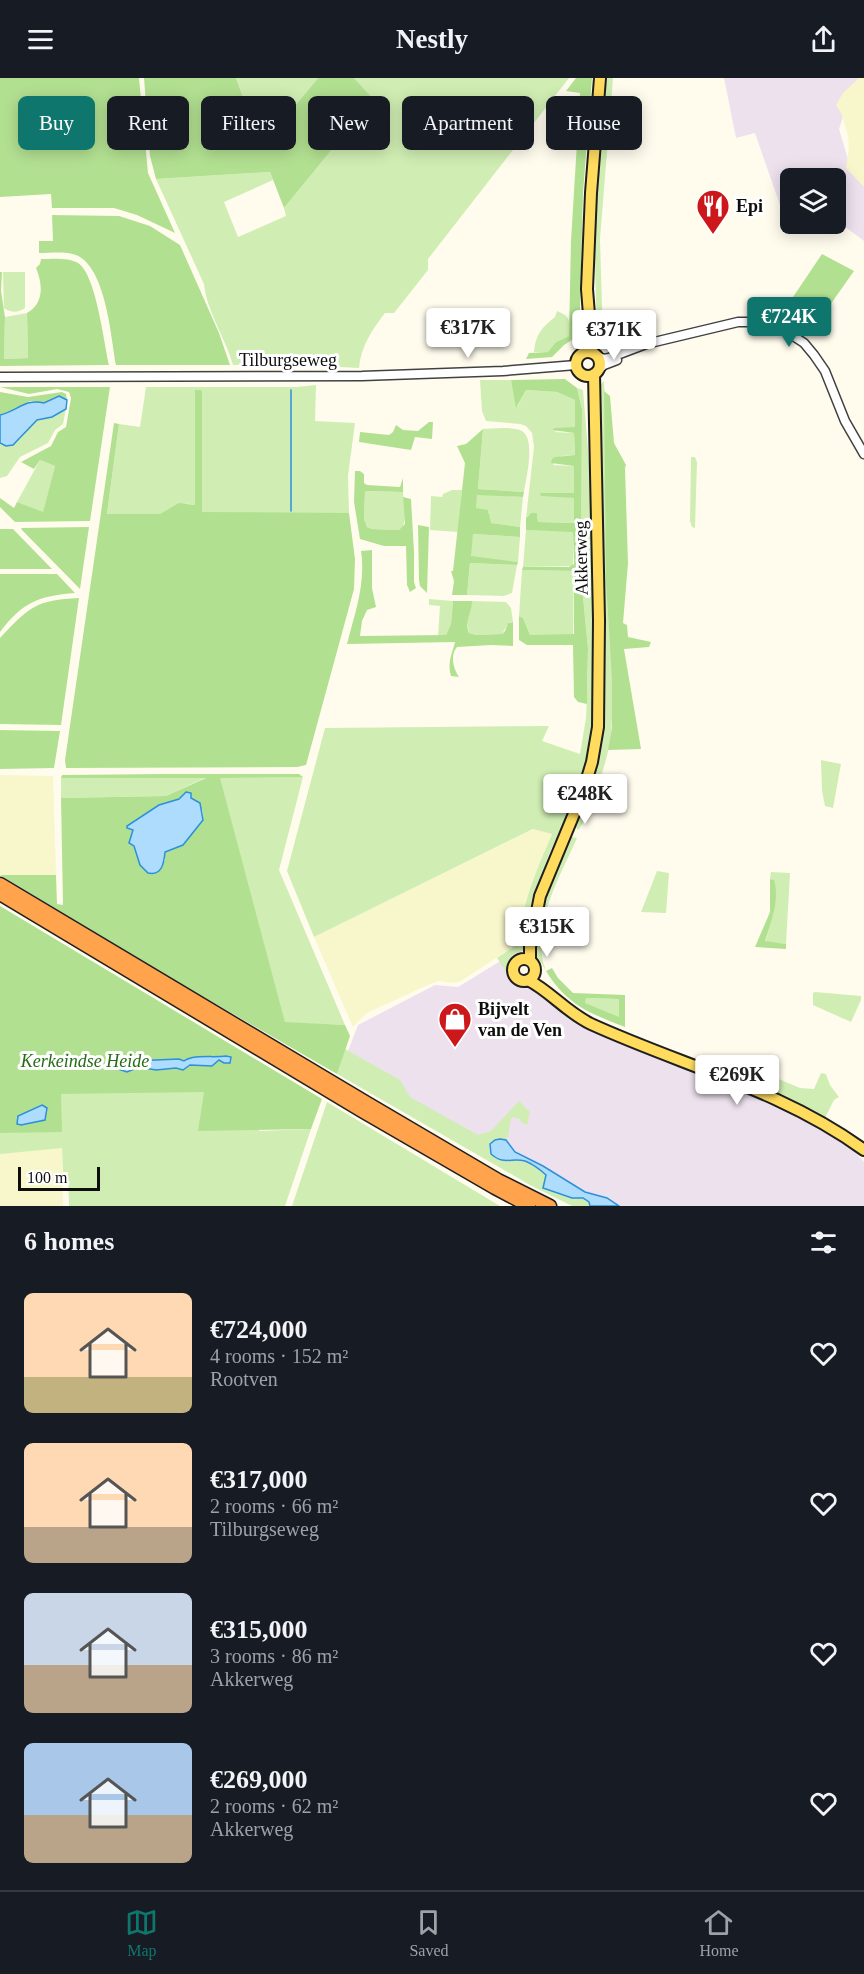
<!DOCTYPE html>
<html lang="en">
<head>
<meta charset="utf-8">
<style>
	:root { --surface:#171b24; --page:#242831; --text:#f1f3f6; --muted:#9ea1a6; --line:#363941; --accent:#0f766e }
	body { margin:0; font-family:Georgia,serif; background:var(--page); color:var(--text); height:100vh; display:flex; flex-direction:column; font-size:22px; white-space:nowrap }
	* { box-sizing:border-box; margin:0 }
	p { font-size:20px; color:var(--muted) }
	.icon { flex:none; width:33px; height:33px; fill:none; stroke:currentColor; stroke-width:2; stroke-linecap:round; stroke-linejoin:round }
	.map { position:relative; height:1128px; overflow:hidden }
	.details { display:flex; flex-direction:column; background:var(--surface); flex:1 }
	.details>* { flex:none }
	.hud { position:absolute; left:18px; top:18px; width:828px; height:54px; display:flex; gap:12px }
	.tools { position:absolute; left:780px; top:90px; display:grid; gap:12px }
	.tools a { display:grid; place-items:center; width:66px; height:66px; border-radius:9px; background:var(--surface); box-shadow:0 3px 15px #0003; font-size:30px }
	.scale { position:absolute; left:18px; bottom:15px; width:82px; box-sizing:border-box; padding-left:6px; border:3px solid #0e0e0e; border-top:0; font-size:16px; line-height:21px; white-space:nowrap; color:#0e0e0e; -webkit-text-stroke:4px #fff; paint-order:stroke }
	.price { position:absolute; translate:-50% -51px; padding:0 14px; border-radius:6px; background:#fff; color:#222; font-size:20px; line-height:39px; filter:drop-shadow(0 2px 3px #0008) }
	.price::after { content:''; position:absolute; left:50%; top:36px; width:18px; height:14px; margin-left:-9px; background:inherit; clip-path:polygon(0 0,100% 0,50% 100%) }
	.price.selected { background:var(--accent); color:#fff }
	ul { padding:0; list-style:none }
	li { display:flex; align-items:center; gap:18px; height:150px; padding:0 24px }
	li span { display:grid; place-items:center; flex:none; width:168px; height:120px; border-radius:9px; color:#555 }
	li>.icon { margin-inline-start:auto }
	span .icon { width:72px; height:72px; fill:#fffc; stroke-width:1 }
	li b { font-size:26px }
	h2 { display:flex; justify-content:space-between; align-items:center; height:72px; padding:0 24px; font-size:26px }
	.chip { padding:0 21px; border-radius:9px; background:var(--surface); box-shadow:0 3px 15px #0003; font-size:21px; line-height:54px }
	.chip.selected { background:var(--accent); color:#fff }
	header { display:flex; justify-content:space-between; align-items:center; height:78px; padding:0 24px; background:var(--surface); font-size:27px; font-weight:700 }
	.tabs { display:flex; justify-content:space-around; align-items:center; height:84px; border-top:2px solid var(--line); background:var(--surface); font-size:16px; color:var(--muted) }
	.tabs a { display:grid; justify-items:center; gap:3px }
	.tabs .selected { color:var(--accent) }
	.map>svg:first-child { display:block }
	.industrial { fill:#ece1ed }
	.farmland { fill:#f8f6cb }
	.green { fill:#d0eeb3 }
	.forest { fill:#b2e091; fill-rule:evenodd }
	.water { fill:#addcfc; stroke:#2c90db; stroke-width:1.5 }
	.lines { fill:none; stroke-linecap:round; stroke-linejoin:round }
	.stream { stroke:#2c90db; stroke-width:1.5 }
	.minor-casing { stroke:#414141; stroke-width:11 }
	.major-casing { stroke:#1f1f1f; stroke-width:14 }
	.highway-casing { stroke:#1f1f1f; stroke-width:15 }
	.minor { stroke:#fff; stroke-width:8 }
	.major { stroke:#ffdc5e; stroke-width:10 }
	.highway { stroke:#ffa34c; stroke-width:12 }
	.labels { text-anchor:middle; stroke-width:6; stroke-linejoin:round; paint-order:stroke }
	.poi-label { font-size:18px; font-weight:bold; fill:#0e0e0e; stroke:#fff; text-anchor:start }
	.street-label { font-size:18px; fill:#0e0e0e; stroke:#fff }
	.park-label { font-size:18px; font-style:italic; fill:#266c17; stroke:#fff }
</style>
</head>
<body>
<header><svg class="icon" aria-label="menu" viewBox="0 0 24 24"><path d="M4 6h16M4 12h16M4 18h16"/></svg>Nestly<svg class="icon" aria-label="share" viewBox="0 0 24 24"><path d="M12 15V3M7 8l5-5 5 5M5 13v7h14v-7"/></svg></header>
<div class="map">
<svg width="864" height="1128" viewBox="0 0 864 1128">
	<rect width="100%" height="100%" fill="#fffcee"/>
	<path class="industrial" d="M724 0H864L845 33 839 51 852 95 864 106V163L836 142V100H790V146H821L790 156 755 55 736 60Z
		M502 882 577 939 836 1053 864 1084V1128H602L340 994 358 947 435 907 458 909Z"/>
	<path class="farmland" d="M859 0H864V109L846 90 849 70 848 58 842 37 836 27 843 15Z
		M0 697 53 698 56 797H0Z
		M534 751 552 756 526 822 521 845 519 865 461 903 454 905 439 903 430 906 367 935 353 949 314 859Z
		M62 1054 63 1128H0V1055Z"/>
	<path class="green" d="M236 0H318L261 69Z
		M354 0H569L428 181V192L394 235H385C372 252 361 268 359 290L288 286 233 287C225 259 207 234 204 206L156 101 270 94 273 102 224 124 238 159 286 138 284 130 372 22Z
		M607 0H613L600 161 603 261 597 262 594 144 596 95Z
		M3 194H25V230C18 235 11 235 4 230Z
		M557 233C571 238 570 244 569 258L556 264 549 274H534C535 257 543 248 555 239Z
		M27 235 28 280 4 281 5 239Z
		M480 302H511L517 329 526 312 557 314 575 322V349L553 354 574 355 575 377 561 378 553 387 574 388V415H540L574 420V445L538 444 537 436 531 435 526 440 534 369 532 355 526 348 520 346 486 343 482 333Z
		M604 303C608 369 604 436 607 503 609 556 617 610 610 663 608 680 589 741 578 752L575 748V743L596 683V308L601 306Z
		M316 307 315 343 355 345 348 398 349 435H202V314L195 427C173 422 175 433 160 436 143 439 124 436 107 436L119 346 140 349 146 309H297Z
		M577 310 583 312 595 456 594 632 584 692 567 738 549 776 533 820 527 842 523 873C512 875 506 883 506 894L497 880 519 865C521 826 537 792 552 756L533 751 314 859 287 793 325 650 549 648 542 663 580 676 586 640 588 595V570L581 499 582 331Z
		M66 331 63 346 55 352 48 365 20 379 7 398 0 400V365L6 368 20 361 37 342 52 339Z
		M483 351C493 351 513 348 522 353 536 362 526 400 524 414L478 411Z
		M691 379H695L697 384 695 450 692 449 690 443Z
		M40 382 55 388 43 435 17 424Z
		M452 412H462L458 454 430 452 431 418 442 419 443 416Z
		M365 413 403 414 405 439 403 450 399 452 372 451 367 449 364 441Z
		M477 416 523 419 520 449 491 445 489 442V434L475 430Z
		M526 452 573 453V488L523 489Z
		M473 456 520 459 518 484 472 479 470 475Z
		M470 485 517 487 512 515 504 518 467 517Z
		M522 492 574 493 573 557H530L523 540 519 538Z
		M429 521 453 523 451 546 446 557 438 558 440 528 429 527Z
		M472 523 506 524 511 530 513 544H509L502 556 476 557 469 555 467 544Z
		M821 682 841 686 833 730 825 728 822 713Z
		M207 699 166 718 61 720V700Z
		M219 699H303L279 792 345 947 285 945Z
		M572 759 577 760C560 799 529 850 546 893L539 881 532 875 536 843 567 762Z
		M657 793 669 795 666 835 641 834Z
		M771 794 790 795 786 866 765 864C772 843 778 823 772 801H770Z
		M0 834 260 1053 311 1051 285 1128H69L68 1094H63L62 1070 0 1076Z
		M815 914 861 918V922L851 944 813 927V915Z
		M586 920 619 921V940L584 925Z
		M345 971 400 1002 410 1019 478 1057 491 1053 519 1023 530 1034 527 1047 521 1044 520 1041 512 1039C508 1047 511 1055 506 1062L500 1061 490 1066 489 1070C499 1087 505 1081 521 1082 529 1083 541 1092 546 1097L543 1110 583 1120 589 1124 590 1128H572L530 1107 337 996Z
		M734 982 800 1010 814 1011 821 995 826 996 830 1007 839 1019 834 1022 824 1042 729 997Z
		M327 1024 500 1128H292Z"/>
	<path class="forest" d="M0 0H139L148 95 175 155 137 137 114 130H52L51 116 0 119Z
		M144 0H236L261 69 318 0H354L373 21 284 130 270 94 156 101 150 78Z
		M576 0H592L583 115 579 264 575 260 564 267 552 279 526 281 529 275 548 274 556 264 569 258 571 163 580 15 566 13Z
		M52 137 119 138 150 148 180 167 219 255 230 287H116C111 259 106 189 76 177 65 173 51 175 39 175V163H53Z
		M822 176 854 193 823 237 793 219Z
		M41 181C52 181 68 179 78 185 96 196 104 265 109 287L0 288V194H2L1 213 5 239 4 281 28 280 27 235C44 225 43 207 36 190L40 186Z
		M565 301 577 310 582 331 581 499 588 570 587 626 578 624 574 619 573 567H527L519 562V538L523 540 530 557 574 556V493L522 492 523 489H569L574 486 573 454 526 452V440L531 435H537L538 444 574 445V420L541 418 540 415H574V388L551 385 552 381 555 379 575 377 574 355 553 352 554 350 575 349V322L557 314 526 312 516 330 511 302Z
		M0 309H110L90 443 15 444 0 429V420L14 430 17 424 43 434 55 388 40 382 34 391 21 384 51 368 58 354 66 349 71 320 69 314 57 311 29 316Z
		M195 312H201L202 314V434L349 435 355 481 354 511 306 687 297 689 66 690 65 682 114 345 119 346 107 436H160L179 425 195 427Z
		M604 313 610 318 614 365 626 387 625 390 628 485 623 545 627 547 628 559 651 564 649 569 624 571 641 671 608 672 612 649V602L606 502Z
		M0 314 28 319 62 314 66 316 67 322 59 318 44 325 30 323 10 335 0 337Z
		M429 344H433L432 361 415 359 411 372 359 364 360 354 389 357 393 354 396 347 403 352 418 353Z
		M483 351 478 411 524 414 523 419 477 417 476 430 488 432 491 445 520 449V459L473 456 471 478 518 484 517 487 470 485 467 517H452L454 503 451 493H453L465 385 457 368 466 366Z
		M355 393H360L364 396V405L367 407 400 409 403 400V414L365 413 364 441 367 449 372 451 399 452 405 446 403 419 411 421 414 474V504L416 510 410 514 407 507 406 468H384L360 461 354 424Z
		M418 447 429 449 427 515 420 508 419 502Z
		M89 449 80 511 21 451 22 450Z
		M0 451H13L52 491H0Z
		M372 472V510L376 529 367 532 362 543 360 558 446 557 451 546 453 523H472C472 535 464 543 469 555L476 557 502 556 505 553 508 545 513 544V568L491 567 457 569C450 577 453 590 459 599L451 598C447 585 452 576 455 564L347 566C355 535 366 505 361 473Z
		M0 496H57L75 515C38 518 23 524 0 554Z
		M79 520 61 647 0 646V560C29 529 36 522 79 520Z
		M0 652 60 653 54 690 0 691Z
		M164 696H299L303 699 220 700 285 944 345 947 350 958 337 996 171 900 0 797H56L57 826 63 827 61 720 166 718 206 700H61L62 697ZM184 715C195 722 205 728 203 742L180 769H173L165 774V783H139L136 771 129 765 133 752 129 746 159 727 179 721Z
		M770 801 774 802C780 821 771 845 765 863L786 866V871L755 869 770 834Z
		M0 828 322 1021 311 1051 198 1053 204 1014 61 1016 62 1054 0 1055ZM226 978 224 985 219 982C204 993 196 981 183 992L176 990 156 992 142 989 132 992 118 991 119 987 132 983 178 981 184 983Z
		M552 890 558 900 573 915 625 917V949C589 935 567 927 546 893ZM586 920 619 921V939L585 925Z"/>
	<path class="water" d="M59 318 67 322 66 331 52 339 37 342 13 367 6 368 0 365V337C17 333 26 320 44 325Z
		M186 714 191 715V720L200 725 203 742 183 767 165 774C164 785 162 798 148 795L140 787 134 768 129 765 133 752 127 750V748L159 727 179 721Z
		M226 978 231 979 230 985H224L219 982 212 988 190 987 183 992 176 990 156 992 139 989 127 994 118 991 119 987 132 983 179 981 184 983C194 976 213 980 226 978Z
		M42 1027 47 1030 45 1042 21 1047 17 1046 18 1038Z
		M500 1061 506 1062 515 1074 543 1088 585 1114 607 1120 619 1128H590L589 1124 583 1120H572L543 1110 546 1097C541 1092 531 1085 525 1083 511 1079 505 1088 491 1076L490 1066 495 1062Z"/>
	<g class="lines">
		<path class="stream" d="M291 312V433"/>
		<defs>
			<path id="minor" d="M596 277 603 281 609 280 646 266 738 244H756L781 250 804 265 814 277 825 293 845 343 864 376
				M597 293 604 287 617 282
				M0 299 362 298 503 293 576 287"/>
			<path id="major" d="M576 286a12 12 0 1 1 24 0a12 12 0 1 1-24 0Z
				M592 275 587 211 591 115 600 0
				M513 892a11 11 0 1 1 22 0a11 11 0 1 1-22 0Z
				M530 882V869L540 818 583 714 592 684 598 649 599 542 594 296
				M528 902C550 913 566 934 591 946 683 988 782 1012 864 1072"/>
			<path id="highway" d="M0 806 367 1025 498 1102 550 1128
				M0 816 362 1033 495 1110 529 1128"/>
		</defs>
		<use href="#minor" class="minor-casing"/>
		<use href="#major" class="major-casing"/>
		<use href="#highway" class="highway-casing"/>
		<use href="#minor" class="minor"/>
		<use href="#major" class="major"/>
		<use href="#highway" class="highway"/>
	</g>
	<defs>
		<symbol id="restaurant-pin" viewBox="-11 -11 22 30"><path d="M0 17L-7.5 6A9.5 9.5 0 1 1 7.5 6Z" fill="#cc171b" stroke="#fff"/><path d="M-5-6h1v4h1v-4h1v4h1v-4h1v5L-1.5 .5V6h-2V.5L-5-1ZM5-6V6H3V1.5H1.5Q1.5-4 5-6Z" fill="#fff"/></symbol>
		<symbol id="shop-pin" viewBox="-11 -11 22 30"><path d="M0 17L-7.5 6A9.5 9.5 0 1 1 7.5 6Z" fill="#cc171b" stroke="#fff"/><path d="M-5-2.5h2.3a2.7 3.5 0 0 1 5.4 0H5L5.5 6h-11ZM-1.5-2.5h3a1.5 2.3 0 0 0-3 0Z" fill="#fff"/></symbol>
	</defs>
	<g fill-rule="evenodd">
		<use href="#restaurant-pin" x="694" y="109" width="38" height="52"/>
		<use href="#shop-pin" x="436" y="922" width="38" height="52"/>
	</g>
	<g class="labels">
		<g class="poi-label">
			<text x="736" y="134">Epi</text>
			<text x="478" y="937">Bijvelt<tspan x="478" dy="21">van de Ven</tspan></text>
		</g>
		<g class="street-label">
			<text x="288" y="288">Tilburgseweg</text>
			<text transform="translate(581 480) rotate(-91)" y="6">Akkerweg</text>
		</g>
		<g class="park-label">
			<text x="85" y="989">Kerkeindse Heide</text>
		</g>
	</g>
</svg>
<div class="tools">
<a><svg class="icon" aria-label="layers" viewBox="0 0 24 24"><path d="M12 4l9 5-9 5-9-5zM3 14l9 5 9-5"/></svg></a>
</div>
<div class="scale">100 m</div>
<b class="price selected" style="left:789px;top:270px">€724K</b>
<b class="price" style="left:468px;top:281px">€317K</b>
<b class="price" style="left:614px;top:283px">€371K</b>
<b class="price" style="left:585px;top:747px">€248K</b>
<b class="price" style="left:547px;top:880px">€315K</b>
<b class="price" style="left:737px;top:1028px">€269K</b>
<div class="hud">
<a class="chip selected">Buy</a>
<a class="chip">Rent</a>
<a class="chip">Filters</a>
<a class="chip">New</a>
<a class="chip">Apartment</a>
<a class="chip">House</a>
</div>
</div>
<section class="details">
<h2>6 homes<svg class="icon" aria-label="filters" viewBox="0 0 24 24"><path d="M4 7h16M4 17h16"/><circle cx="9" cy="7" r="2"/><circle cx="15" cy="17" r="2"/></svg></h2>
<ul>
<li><span style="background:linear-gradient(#ffd9b3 70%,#c2b280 0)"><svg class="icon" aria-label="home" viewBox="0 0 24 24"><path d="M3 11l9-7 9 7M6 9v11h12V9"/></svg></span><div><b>€724,000</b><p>4 rooms · 152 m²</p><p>Rootven</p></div><svg class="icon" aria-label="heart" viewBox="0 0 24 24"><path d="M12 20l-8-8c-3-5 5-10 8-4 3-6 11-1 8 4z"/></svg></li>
<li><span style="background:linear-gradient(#ffd9b3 70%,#b9a48a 0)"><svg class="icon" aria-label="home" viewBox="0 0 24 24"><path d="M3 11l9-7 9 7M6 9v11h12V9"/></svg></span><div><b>€317,000</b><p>2 rooms · 66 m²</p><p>Tilburgseweg</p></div><svg class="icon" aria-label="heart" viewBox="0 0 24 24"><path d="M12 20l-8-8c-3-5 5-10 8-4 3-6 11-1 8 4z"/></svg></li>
<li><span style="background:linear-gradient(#c9d6e8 60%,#b9a48a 0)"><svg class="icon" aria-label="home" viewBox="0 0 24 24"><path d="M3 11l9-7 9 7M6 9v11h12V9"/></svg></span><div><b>€315,000</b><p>3 rooms · 86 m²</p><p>Akkerweg</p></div><svg class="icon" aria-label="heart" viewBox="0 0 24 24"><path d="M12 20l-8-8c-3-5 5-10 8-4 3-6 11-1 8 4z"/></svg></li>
<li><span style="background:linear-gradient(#a9c7e8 60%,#b9a48a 0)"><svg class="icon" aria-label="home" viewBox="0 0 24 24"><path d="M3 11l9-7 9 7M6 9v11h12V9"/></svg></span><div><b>€269,000</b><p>2 rooms · 62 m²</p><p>Akkerweg</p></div><svg class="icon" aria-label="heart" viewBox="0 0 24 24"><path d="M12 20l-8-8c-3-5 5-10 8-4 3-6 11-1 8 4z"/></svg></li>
</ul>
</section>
<nav class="tabs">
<a class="selected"><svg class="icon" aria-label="map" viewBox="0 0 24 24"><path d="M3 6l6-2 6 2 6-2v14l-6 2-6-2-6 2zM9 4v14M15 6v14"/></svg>Map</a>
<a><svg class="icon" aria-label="saved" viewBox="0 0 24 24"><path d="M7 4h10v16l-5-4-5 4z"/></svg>Saved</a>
<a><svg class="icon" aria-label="home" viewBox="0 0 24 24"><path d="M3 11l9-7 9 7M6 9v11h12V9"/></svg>Home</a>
</nav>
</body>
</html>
